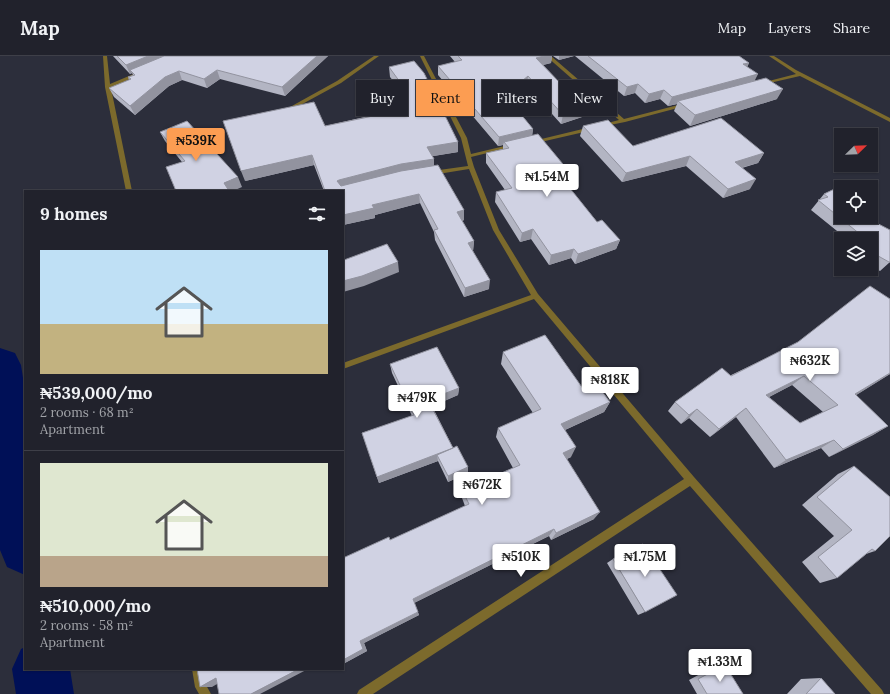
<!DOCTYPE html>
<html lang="en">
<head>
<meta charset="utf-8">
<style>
	:root { --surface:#21222c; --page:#292a34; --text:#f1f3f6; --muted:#a2a4a9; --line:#3e3f48; --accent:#fc9d52 }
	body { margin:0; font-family:Lora,serif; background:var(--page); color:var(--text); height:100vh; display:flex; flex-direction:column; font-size:15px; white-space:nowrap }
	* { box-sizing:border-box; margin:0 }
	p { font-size:13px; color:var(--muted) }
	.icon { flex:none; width:22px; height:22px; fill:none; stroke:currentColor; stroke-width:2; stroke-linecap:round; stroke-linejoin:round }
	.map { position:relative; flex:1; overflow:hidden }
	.sheet { position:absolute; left:24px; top:134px; width:320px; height:480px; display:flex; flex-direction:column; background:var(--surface); border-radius:0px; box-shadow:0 1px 3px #0004,0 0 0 1px var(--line) }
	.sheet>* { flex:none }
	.top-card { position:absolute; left:356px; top:24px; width:380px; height:36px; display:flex; gap:8px }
	.needle { width:26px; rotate:67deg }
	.buttons { position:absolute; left:834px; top:72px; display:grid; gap:8px }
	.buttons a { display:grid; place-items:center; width:44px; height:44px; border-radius:0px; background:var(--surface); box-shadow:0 1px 3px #0004,0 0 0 1px var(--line); font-size:20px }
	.price { position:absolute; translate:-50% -34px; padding:0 9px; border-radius:4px; background:#fff; color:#222; font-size:13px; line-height:26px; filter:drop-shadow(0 1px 2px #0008) }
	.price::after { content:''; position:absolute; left:50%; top:24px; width:12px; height:9px; margin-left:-6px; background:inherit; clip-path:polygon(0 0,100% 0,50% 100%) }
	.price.current { background:var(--accent); color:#111 }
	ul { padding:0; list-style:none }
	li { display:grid; align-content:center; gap:8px; height:212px; padding:0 16px }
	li+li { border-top:1px solid var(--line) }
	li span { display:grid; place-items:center; height:124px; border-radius:0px; color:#555 }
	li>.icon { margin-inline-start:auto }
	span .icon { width:72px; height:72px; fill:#fffc; stroke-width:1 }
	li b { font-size:17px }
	h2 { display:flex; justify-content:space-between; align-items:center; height:48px; padding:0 16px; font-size:17px }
	.chip { padding:0 14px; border-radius:0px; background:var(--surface); box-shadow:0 1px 3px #0004,0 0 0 1px var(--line); font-size:14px; line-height:36px }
	.chip.current { background:var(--accent); color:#111 }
	header { display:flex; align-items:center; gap:24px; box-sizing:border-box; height:56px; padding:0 20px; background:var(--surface); border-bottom:1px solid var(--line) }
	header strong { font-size:19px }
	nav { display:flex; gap:22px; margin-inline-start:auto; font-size:14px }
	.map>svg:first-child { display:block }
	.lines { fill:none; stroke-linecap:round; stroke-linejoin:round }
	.river { fill:#001057; fill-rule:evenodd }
	.street { fill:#7c6a2c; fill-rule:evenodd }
	.wall { fill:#b3b5c3; fill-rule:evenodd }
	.shaded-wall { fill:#92939f }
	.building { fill:#d0d2e3; stroke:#92939f; fill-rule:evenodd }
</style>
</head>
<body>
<header>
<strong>Map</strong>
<nav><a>Map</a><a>Layers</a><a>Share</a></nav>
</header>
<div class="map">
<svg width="890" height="638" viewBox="0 0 890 638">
	<rect width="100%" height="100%" fill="#2c2e3b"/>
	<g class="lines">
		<path class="river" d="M0 292 15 297 21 309 25 335V519L7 511 0 494Z
			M25 591V613H70L74 638H16L12 613 21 593Z"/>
		<path class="street" d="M103 0H107L110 28 136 17 140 18 111 32 132 135H126L105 31Z
			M374 0H379L341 27 295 52 290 51 337 25Z
			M420 0H424L467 82 471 98 513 88 516 90 471 101 474 111 499 174 538 238 694 421 882 634 884 638H871L690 430 373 638H357L359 634 684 423 534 243 343 313V307L531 239 493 174 469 113 432 119 429 117 432 115 468 110 461 82Z
			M546 0H551L624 63 686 47 689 49 625 66 600 71V69L619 64Z
			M769 0H774L796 14 890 62V66L800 20 761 29V27L796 18Z
			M591 71 594 73 593 74 532 88 529 86Z
			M192 613H202L206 629 211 638H199L195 631Z"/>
	</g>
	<path class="wall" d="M113 0H328L285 40 220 23 207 32 182 24 169 30 135 59 114 41 109 32 129 24 128 21 133 19 132 17 130 18Z
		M450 0H552L551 7 543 9 584 52 582 61 561 68 527 30 509 44 533 73 532 79 570 129H567L597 166 620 184 616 193 575 208 571 202 549 209 531 183 520 186 495 146 496 136 505 134 486 107V97L503 93V89L498 90 438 19V10L455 6Z
		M553 0H574L559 4Z
		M575 0H739L749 7 747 11 755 25 777 43 690 70 674 55 677 48 668 50 660 43 645 47 635 37 624 40Z
		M389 11 458 86V96L433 100 434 110 464 154V164L462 165 474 185 473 195 489 233 464 241 435 184 434 176 420 147 375 159V162L343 169V135H324L314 109 245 125 325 70 369 60 365 53 363 43 372 41 371 32 395 27 390 21Z
		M583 70 633 90 764 97 758 107 742 112 750 133 723 142 686 110 622 126 580 80Z
		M160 76 242 131 182 106 165 85Z
		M845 128 841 161H865L890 206 880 215 871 210V183H847L811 154 824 138Z
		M890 243V318L856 339 888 370 873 379 829 401 821 392 774 412 736 361 710 381 689 362 681 368 668 355 675 346ZM792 329 823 356 800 367 769 341Z
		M503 296 610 346 604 356 565 374 571 401 567 403 594 463 551 484 549 480 414 547 419 559 364 587 367 595 343 608 390 484 465 450 462 442V434L513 412 496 381 498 372 533 357 501 308Z
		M390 308 459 332 458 339 432 350 453 392 468 417 448 426 438 405 379 427 362 377 412 360 392 317Z
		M854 410 875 495 866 498 837 522 820 527 802 506 834 480 802 449 838 418Z
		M613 503 645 556 638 559 607 507Z
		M725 609 743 638H697L689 624 715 610Z
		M821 622 835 638H787L801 623Z"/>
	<path class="shaded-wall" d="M148 0H174L130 14 132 17 130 18 126 9Z
		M317 0H328L285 40 282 31Z
		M544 0H552L551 7 535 11 536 2Z
		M559 0H574L559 4Z
		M749 7 744 17 743 8Z
		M217 14 220 23 207 32 204 23Z
		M179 15 182 24 169 30 135 59 130 50 165 21Z
		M758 18 753 28 678 45 677 48 668 50 672 41Z
		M528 20 527 30 504 49 505 39Z
		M638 28 635 37 624 40 627 31Z
		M783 33 777 43 690 70 695 59Z
		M664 34 660 43 645 47 649 38Z
		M584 52 582 61 561 68 563 59Z
		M533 73 532 82 504 86 503 89 498 90 499 81Z
		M458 86V96L428 101 427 91Z
		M764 97 758 107 729 115 735 106Z
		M312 99 314 109 245 125 241 115Z
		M690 100 686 110 622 126 626 117Z
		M434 103V113L339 135 337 125 339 124 401 108Z
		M572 119 570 129 559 131 561 121Z
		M238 121 242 131 233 135H227L224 127Z
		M756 123 750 133 723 142 728 133Z
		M419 138 420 147 375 159V162L343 169V159L372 149Z
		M464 154V164L457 166V156Z
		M533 173 531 183 520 186 522 177Z
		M620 184 616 193 575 208 578 198Z
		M474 185 473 195 467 197 468 187Z
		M574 193 571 202 549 209 551 199Z
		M398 206 399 216 364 230 343 236V225Z
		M490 224 489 233 464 241 465 232Z
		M890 317V318L842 348 855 338Z
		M804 320 792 329 756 348 766 339Z
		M459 332 458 339 429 352 428 344Z
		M610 346 604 356 556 378 561 368Z
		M746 352 736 361 710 381 719 373Z
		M697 353 689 362 681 368 689 359Z
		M888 370 873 379 829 401 843 393Z
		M834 384 821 392 774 412 786 404Z
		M576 391 571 401 559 406 563 397Z
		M453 392 437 399 438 405 379 427 377 421Z
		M468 411V417L448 426V420Z
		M600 456 594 463 551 484 556 477Z
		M554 473 549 480 414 547 413 543Z
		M418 556 419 559 364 587 367 595 343 608V604L360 585Z
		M299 613H308L260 638H251Z
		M326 613H333L330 615 324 614Z
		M216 622H227L212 631H200Z"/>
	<path class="building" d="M117 0H148L126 9Z
		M164 0H317L282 31 217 14 204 23 179 15 165 21 130 50 109 32 131 23 128 21 135 19 130 14Z
		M458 0H544L536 2 584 52 563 59 528 20 505 39 533 73 499 81 438 10 462 4Z
		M588 0H739L749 7 743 8 758 18 672 41 664 34 649 38 638 28 627 31Z
		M414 5 424 17 458 86 427 91 434 103 401 108 339 124 337 125 341 130 401 115 438 109 464 154 457 156 474 185 468 187 490 224 465 232 434 174 438 173 419 138 372 149 374 152 343 159V135H325L312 99 241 115 223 65 314 46 325 70 373 60 363 43 376 40 371 32 400 26 389 11Z
		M766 22 783 33 695 59 678 45Z
		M721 62 764 97 735 106 756 123 728 133 690 100 626 117 583 70 608 64 633 90Z
		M187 65 238 121 224 127 229 135H176L166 111 185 105 160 76Z
		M538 78 572 119 561 121 597 166 602 164 620 184 578 198 574 193 551 199 533 173 522 177 496 136 512 132 486 97 509 92 504 86Z
		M845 128 850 131H841V161H865L890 174V206H889L871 196V183H866L818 144 828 141 824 138Z
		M387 188 398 206 362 220 343 225V202L344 204Z
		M870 230 890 243V317L855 338 888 370 843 393 834 384 786 404 746 352 719 373 697 353 689 359 675 346 722 312 731 320 798 286ZM804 320 838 349 800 367 766 339Z
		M545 279 584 334 597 328 610 346 561 368 576 391 563 397 600 456 556 477 554 473 413 543 418 556 360 585 363 593 343 604V502L389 481 390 484 469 448 462 434 520 409 498 372 541 353 503 296Z
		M437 291 459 332 428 344 453 392 457 390 468 411 448 420 437 399 453 392 377 421 362 377 414 359 390 308Z
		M854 410 890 441V480L875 495 872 493 837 522 818 501 852 474 817 441Z
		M643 488 677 539 645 556 613 503Z
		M725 609 743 638H707L698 623Z
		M197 613H299L251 638H219L216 622 200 631Z
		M821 622 835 638H806Z"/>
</svg>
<div class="buttons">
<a><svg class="needle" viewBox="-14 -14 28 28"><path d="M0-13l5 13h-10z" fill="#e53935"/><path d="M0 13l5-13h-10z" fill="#a2a4a9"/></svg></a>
<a><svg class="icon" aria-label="locate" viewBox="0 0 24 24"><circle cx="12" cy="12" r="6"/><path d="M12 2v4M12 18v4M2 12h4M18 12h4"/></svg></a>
<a><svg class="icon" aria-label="layers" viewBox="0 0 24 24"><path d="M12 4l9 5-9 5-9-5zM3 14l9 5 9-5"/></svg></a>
</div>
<b class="price current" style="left:196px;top:106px">₦539K</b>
<b class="price" style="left:547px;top:142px">₦1.54M</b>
<b class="price" style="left:810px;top:326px">₦632K</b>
<b class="price" style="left:610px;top:345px">₦818K</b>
<b class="price" style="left:417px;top:363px">₦479K</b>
<b class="price" style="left:482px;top:450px">₦672K</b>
<b class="price" style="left:521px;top:522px">₦510K</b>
<b class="price" style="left:645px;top:522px">₦1.75M</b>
<b class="price" style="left:720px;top:627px">₦1.33M</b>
<div class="top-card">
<a class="chip">Buy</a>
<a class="chip current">Rent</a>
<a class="chip">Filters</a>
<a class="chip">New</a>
</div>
<section class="sheet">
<h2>9 homes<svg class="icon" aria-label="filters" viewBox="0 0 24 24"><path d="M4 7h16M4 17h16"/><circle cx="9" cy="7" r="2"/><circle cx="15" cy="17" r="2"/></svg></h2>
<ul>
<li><span style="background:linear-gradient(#bfe0f5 60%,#c2b280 0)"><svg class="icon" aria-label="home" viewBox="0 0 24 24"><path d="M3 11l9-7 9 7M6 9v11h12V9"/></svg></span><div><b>₦539,000/mo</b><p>2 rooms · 68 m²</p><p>Apartment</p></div></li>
<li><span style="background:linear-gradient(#dfe7d0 75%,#b9a48a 0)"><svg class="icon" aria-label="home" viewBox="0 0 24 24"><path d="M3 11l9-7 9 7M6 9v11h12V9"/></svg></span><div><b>₦510,000/mo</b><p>2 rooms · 58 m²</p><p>Apartment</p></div></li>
</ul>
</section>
</div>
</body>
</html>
